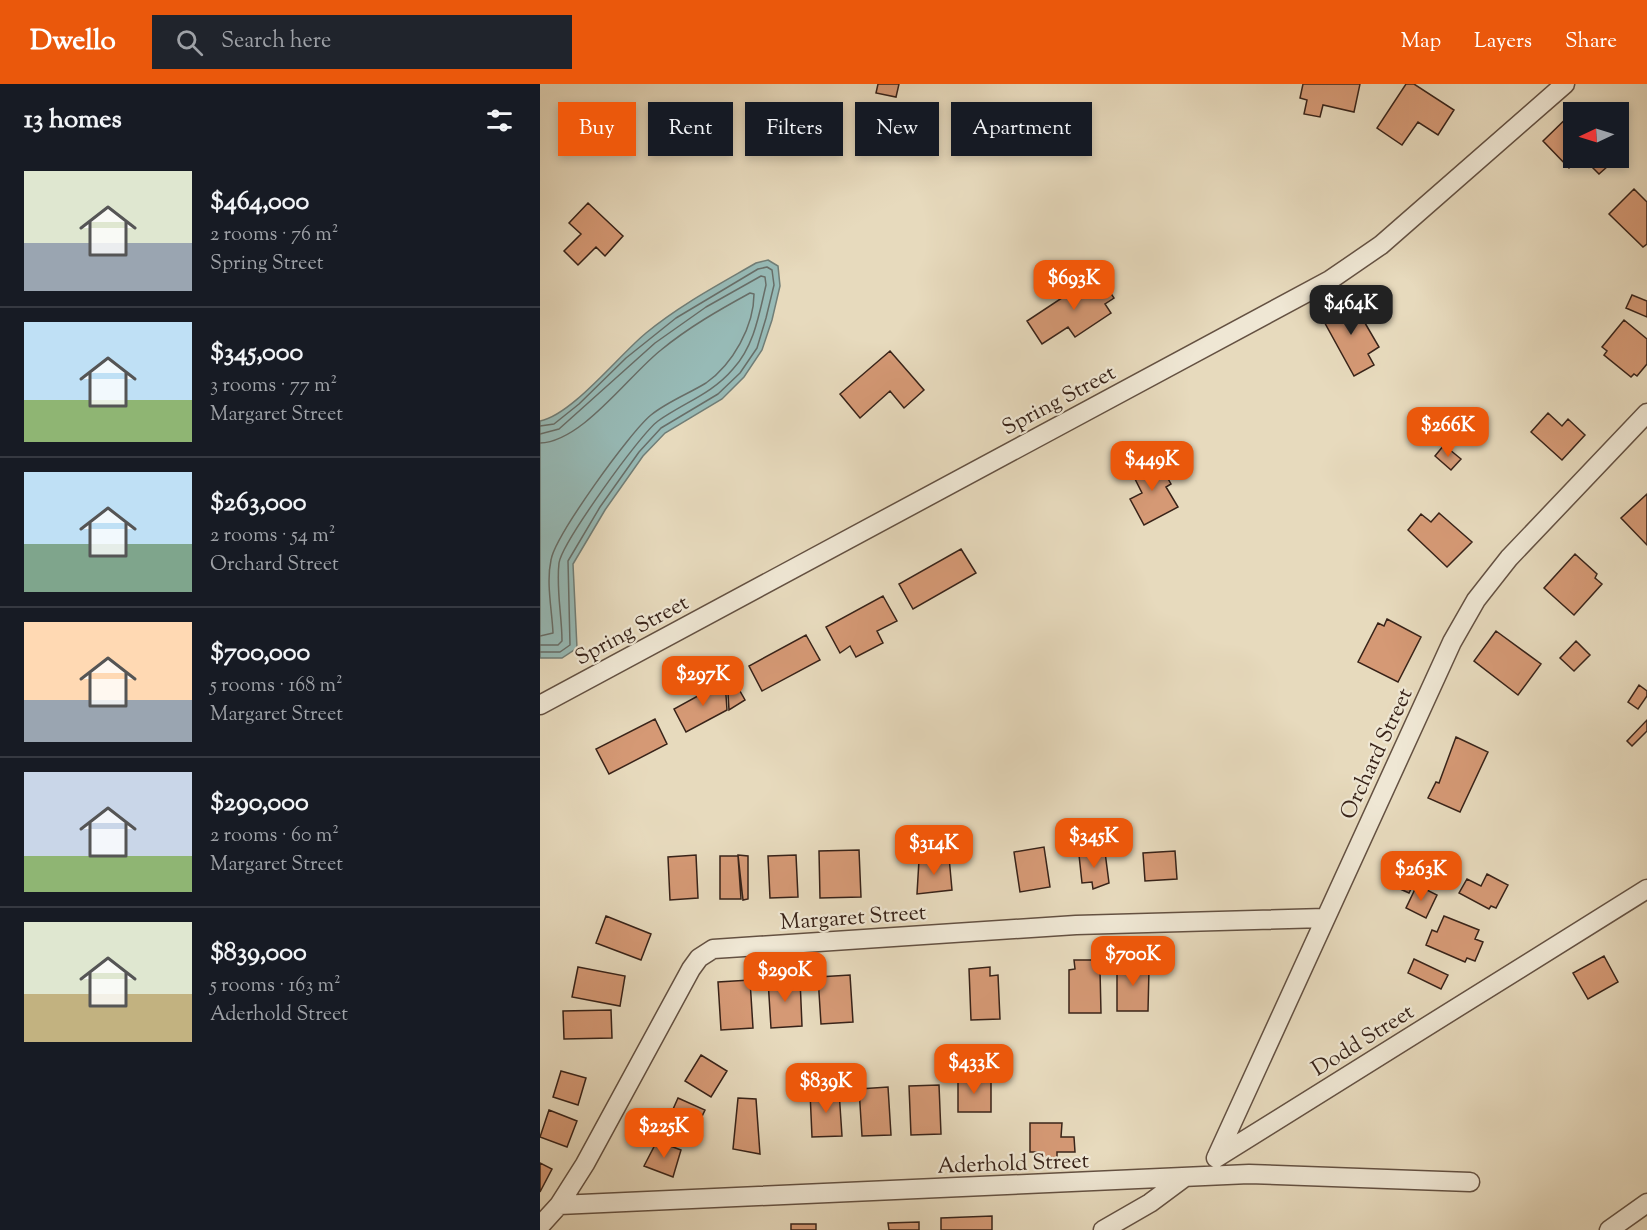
<!DOCTYPE html>
<html lang="en">
<head>
<meta charset="utf-8">
<style>
	:root { --surface:#171b24; --page:#20242c; --text:#f1f3f6; --muted:#9ea1a6; --line:#363941; --accent:#ea580c }
	body { margin:0; font-family:"Sorts Mill Goudy",serif; background:var(--page); color:var(--text); height:100vh; display:flex; flex-direction:column; font-size:22px; white-space:nowrap }
	* { box-sizing:border-box; margin:0 }
	p { font-size:20px; color:var(--muted) }
	.icon { flex:none; width:33px; height:33px; fill:none; stroke:currentColor; stroke-width:2; stroke-linecap:round; stroke-linejoin:round }
	.map { position:relative; flex:1; overflow:hidden }
	.panel { display:flex; flex-direction:column; background:var(--surface); width:540px }
	.panel>* { flex:none }
	.top-card { position:absolute; left:18px; top:18px; width:570px; height:54px; display:flex; gap:12px }
	.needle { width:39px; rotate:266deg }
	.fabs { position:absolute; left:1023px; top:18px; display:grid; gap:12px }
	.fabs a { display:grid; place-items:center; width:66px; height:66px; border-radius:0px; background:var(--surface); box-shadow:0 3px 9px #0003; font-size:30px }
	.price { position:absolute; translate:-50% -51px; padding:0 14px; border-radius:12px; background:var(--accent); color:#fff; font-size:20px; line-height:39px; filter:drop-shadow(0 2px 3px #0008) }
	.price::after { content:''; position:absolute; left:50%; top:36px; width:18px; height:14px; margin-left:-9px; background:inherit; clip-path:polygon(0 0,100% 0,50% 100%) }
	.price.active { background:#222; color:#fff }
	ul { padding:0; list-style:none }
	li { display:flex; align-items:center; gap:18px; height:150px; padding:0 24px }
	li+li { border-top:2px solid var(--line) }
	li span { display:grid; place-items:center; flex:none; width:168px; height:120px; border-radius:0px; color:#555 }
	li>.icon { margin-inline-start:auto }
	span .icon { width:72px; height:72px; fill:#fffc; stroke-width:1 }
	li b { font-size:26px }
	h2 { display:flex; justify-content:space-between; align-items:center; height:72px; padding:0 24px; font-size:26px }
	.pill { padding:0 21px; border-radius:0px; background:var(--surface); box-shadow:0 3px 9px #0003; font-size:21px; line-height:54px }
	.pill.active { background:var(--accent); color:#fff }
	header { display:flex; align-items:center; gap:36px; box-sizing:border-box; height:84px; padding:0 30px; background:var(--accent); color:#fff }
	header strong { font-size:28px }
	nav { display:flex; gap:33px; margin-inline-start:auto; font-size:21px }
	.search { width:420px; height:54px; background:var(--page); display:flex; align-items:center; gap:15px; box-sizing:border-box; padding:0 21px; border-radius:0px; color:var(--muted); font-size:22px }
	main { display:flex; flex:1; min-height:0 }
	.map>svg:first-child { display:block }
	.water { fill:#97bab6; stroke:#717e77; stroke-width:1.5 }
	.lines { fill:none; stroke-linecap:round; stroke-linejoin:round }
	.shore { stroke:#686e68; stroke-width:1.5 }
	.building { fill:#d59975; stroke:#382319; stroke-width:1.5 }
	.street-casing { stroke:#645142; stroke-width:21 }
	.street { stroke:#efe7d4; stroke-width:18 }
	.labels { text-anchor:middle; stroke-width:4.5; stroke-linejoin:round; paint-order:stroke }
	.street-label { font-size:22px; fill:#382319; stroke:#efe7d4 }
</style>
</head>
<body>
<header>
<strong>Dwello</strong>
<div class="search"><svg class="icon" aria-label="search" viewBox="0 0 24 24"><circle cx="10" cy="10" r="6"/><path d="M15 15l6 6"/></svg>Search here</div>
<nav><a>Map</a><a>Layers</a><a>Share</a></nav>
</header>
<main>
<section class="panel">
<h2>13 homes<svg class="icon" aria-label="filters" viewBox="0 0 24 24"><path d="M4 7h16M4 17h16"/><circle cx="9" cy="7" r="2"/><circle cx="15" cy="17" r="2"/></svg></h2>
<ul>
<li><span style="background:linear-gradient(#dfe7d0 60%,#9aa5b1 0)"><svg class="icon" aria-label="home" viewBox="0 0 24 24"><path d="M3 11l9-7 9 7M6 9v11h12V9"/></svg></span><div><b>$464,000</b><p>2 rooms · 76 m²</p><p>Spring Street</p></div></li>
<li><span style="background:linear-gradient(#bfe0f5 65%,#8fb573 0)"><svg class="icon" aria-label="home" viewBox="0 0 24 24"><path d="M3 11l9-7 9 7M6 9v11h12V9"/></svg></span><div><b>$345,000</b><p>3 rooms · 77 m²</p><p>Margaret Street</p></div></li>
<li><span style="background:linear-gradient(#bfe0f5 60%,#7fa58c 0)"><svg class="icon" aria-label="home" viewBox="0 0 24 24"><path d="M3 11l9-7 9 7M6 9v11h12V9"/></svg></span><div><b>$263,000</b><p>2 rooms · 54 m²</p><p>Orchard Street</p></div></li>
<li><span style="background:linear-gradient(#ffd9b3 65%,#9aa5b1 0)"><svg class="icon" aria-label="home" viewBox="0 0 24 24"><path d="M3 11l9-7 9 7M6 9v11h12V9"/></svg></span><div><b>$700,000</b><p>5 rooms · 168 m²</p><p>Margaret Street</p></div></li>
<li><span style="background:linear-gradient(#c9d6e8 70%,#8fb573 0)"><svg class="icon" aria-label="home" viewBox="0 0 24 24"><path d="M3 11l9-7 9 7M6 9v11h12V9"/></svg></span><div><b>$290,000</b><p>2 rooms · 60 m²</p><p>Margaret Street</p></div></li>
<li><span style="background:linear-gradient(#dfe7d0 60%,#c2b280 0)"><svg class="icon" aria-label="home" viewBox="0 0 24 24"><path d="M3 11l9-7 9 7M6 9v11h12V9"/></svg></span><div><b>$839,000</b><p>5 rooms · 163 m²</p><p>Aderhold Street</p></div></li>
</ul>
</section>
<div class="map">
<svg width="1107" height="1146" viewBox="0 0 1107 1146">
	<rect width="100%" height="100%" fill="#e7dabd"/>
	<filter id="stains"><feTurbulence type="fractalNoise" baseFrequency=".00333" numOctaves="4"/><feColorMatrix values="0 0 0 0 .2 0 0 0 0 .09 0 0 0 0 .02 0 0 0 .5 -.17"/></filter>
	<radialGradient id="worn" r=".72"><stop offset=".6" stop-color="#630" stop-opacity="0"/><stop offset="1" stop-color="#630" stop-opacity=".3"/></radialGradient>
	<path class="water" d="M228 176 238 182 240 202 232 236 222 266 204 293 182 315 125 349 103 372 65 426 33 480 37 564 22 574H0V337C32 331 79 271 106 249 140 221 178 201 216 179Z"/>
	<g class="lines">
		<path class="shore" d="M0 342 14 340 39 320 86 274 136 234 218 185 227 183 232 186 234 201 226 234 217 264 200 289 178 310 121 344 99 368 60 423 28 477 30 561 20 568H0
			M0 350 19 345 115 259 166 223 221 192 225 193 226 201C219 231 214 262 193 285 172 310 143 319 118 337 100 350 22 459 19 479 16 505 22 532 22 557L18 561H0
			M0 359C42 358 89 291 121 266 149 243 179 226 210 209L214 210C214 242 193 280 166 299 148 310 127 318 111 331 90 348 15 452 11 476 6 499 12 526 13 549L0 552"/>
	</g>
	<path class="building" d="M338 0H359L356 13 336 9Z
		M763 0H820L814 28 783 21 780 33 764 30 767 16 760 14Z
		M866 0H874L914 26 898 51 878 38 862 61 837 44Z
		M1040 21 1047 28H1034V74H1041L1029 84 1003 57Z
		M1043 74H1077L1059 90Z
		M1094 105 1107 118V160L1103 163 1069 130Z
		M48 119 83 152 65 172 56 163 38 181 24 167 41 150 29 139Z
		M558 190 574 214 565 220 571 229 535 253 528 243 502 260 487 237Z
		M1092 211 1107 217V233L1086 224Z
		M811 215 839 263 828 270 834 281 814 292 781 232Z
		M1084 236 1107 255V280L1097 292 1094 290 1091 293 1064 271 1067 267 1062 263Z
		M350 267 384 306 364 324 350 307 320 334 300 310Z
		M1008 329 1022 342 1028 335 1045 351 1022 376 991 348Z
		M904 361 921 375 911 386 895 372Z
		M616 374 631 400 626 403 638 423 604 441 590 415 602 409 591 387Z
		M1107 410V461L1081 434Z
		M899 429 932 458 907 483 868 446 881 430 891 438Z
		M421 465 436 489 373 525 359 500Z
		M1035 470 1057 490 1055 494 1062 500 1034 531 1004 504Z
		M343 512 357 537 337 547 343 559 316 573 310 562 300 569 286 543Z
		M847 535 881 553 858 598 818 578 838 539 844 542Z
		M956 547 1001 580 978 611 934 577Z
		M266 551 280 576 222 607 209 582Z
		M1036 557 1050 571 1034 587 1020 574Z
		M187 593H192L205 616 189 626Z
		M185 597 187 626 146 648 134 625Z
		M1099 601 1107 607V612L1098 625 1088 618Z
		M115 635 127 660 69 690 56 665Z
		M1107 636V647L1092 662 1087 657Z
		M916 653 948 668 920 728 888 714 896 698 899 699Z
		M504 763 510 803 480 808 474 768Z
		M319 766 321 813 280 814 279 767Z
		M635 767 637 795 605 797 603 769Z
		M565 768 569 799 553 805 552 798 542 799 539 771Z
		M156 771 158 814 130 816 128 773Z
		M198 771 208 772V815L203 816Z
		M256 771 258 813 230 814 228 772Z
		M180 772H198L201 815H180Z
		M409 773 412 806 377 810 379 776Z
		M947 790 968 801 956 824 951 822 949 825 919 809 927 795 941 802Z
		M862 795 873 801 869 809 858 804Z
		M877 801 897 811 886 834 866 824Z
		M66 832 111 850 101 876 56 859Z
		M904 832 939 846 935 855 943 858 935 877 927 874 925 878 886 861 892 846 897 848Z
		M1064 872 1078 898 1048 915 1033 889Z
		M874 875 908 891 901 905 868 889Z
		M534 876H554L555 886H560L561 929H529V886L535 885Z
		M603 877 604 885H609L608 927H577V885H584V878Z
		M38 883 85 892 80 922 32 913Z
		M450 883V892L458 891 460 935 431 936 429 885Z
		M310 891 313 938 281 940 278 893Z
		M260 895 262 942 231 944 228 896Z
		M210 896 213 944 181 946 178 898Z
		M71 926 72 954 24 955 23 927Z
		M161 971 187 987 171 1013 145 997Z
		M21 987 46 994 38 1021 13 1013Z
		M418 994 451 995V1028H418Z
		M399 1001 401 1050 371 1051 369 1002Z
		M348 1003 351 1051 322 1052 319 1005Z
		M299 1007 302 1052 272 1053 270 1008Z
		M138 1014 165 1026 152 1053 126 1041Z
		M198 1014 216 1015 220 1070 193 1065Z
		M9 1026 37 1037 27 1063 0 1053Z
		M490 1039H522L521 1053H534L535 1068H517V1075H496V1068H490Z
		M117 1057 141 1066 133 1093 104 1082Z
		M0 1079 12 1085 0 1108Z
		M452 1132V1146H401V1134Z
		M379 1138V1146H349L348 1139Z
		M251 1140H276V1146H251Z"/>
	<g class="lines">
		<defs>
			<path id="street" d="M0 621 790 196 841 161 1025 0
				M676 1074 912 558 936 516 969 474 1107 329
				M676 1074 1107 805
				M19 1121 709 1090 930 1098
				M0 1142 19 1121 45 1080 151 885 159 874 173 865 536 841 785 834
				M563 1146 610 1119 645 1093
				M1069 1146 1107 1119"/>
		</defs>
		<use href="#street" class="street-casing"/>
		<use href="#street" class="street"/>
	</g>
	<g class="labels">
		<g class="street-label">
			<text transform="translate(518 315) rotate(-28)" y="8">Spring Street</text>
			<text transform="translate(91 545) rotate(-28)" y="8">Spring Street</text>
			<text transform="translate(835 669) rotate(-65)" y="8">Orchard Street</text>
			<text transform="translate(313 832) rotate(-4)" y="8">Margaret Street</text>
			<text transform="translate(822 955) rotate(-32)" y="8">Dodd Street</text>
			<text transform="translate(473 1078) rotate(-2)" y="8">Aderhold Street</text>
		</g>
	</g>
	<rect width="100%" height="100%" filter="url(#stains)"/>
	<rect width="100%" height="100%" fill="url(#worn)"/>
</svg>
<div class="fabs">
<a><svg class="needle" viewBox="-14 -14 28 28"><path d="M0-13l5 13h-10z" fill="#e53935"/><path d="M0 13l5-13h-10z" fill="#9ea1a6"/></svg></a>
</div>
<b class="price" style="left:534px;top:227px">$693K</b>
<b class="price active" style="left:811px;top:252px">$464K</b>
<b class="price" style="left:908px;top:374px">$266K</b>
<b class="price" style="left:612px;top:408px">$449K</b>
<b class="price" style="left:163px;top:623px">$297K</b>
<b class="price" style="left:554px;top:785px">$345K</b>
<b class="price" style="left:394px;top:792px">$314K</b>
<b class="price" style="left:881px;top:818px">$263K</b>
<b class="price" style="left:593px;top:903px">$700K</b>
<b class="price" style="left:245px;top:919px">$290K</b>
<b class="price" style="left:434px;top:1011px">$433K</b>
<b class="price" style="left:286px;top:1030px">$839K</b>
<b class="price" style="left:124px;top:1075px">$225K</b>
<div class="top-card">
<a class="pill active">Buy</a>
<a class="pill">Rent</a>
<a class="pill">Filters</a>
<a class="pill">New</a>
<a class="pill">Apartment</a>
</div>
</div>
</main>
</body>
</html>
